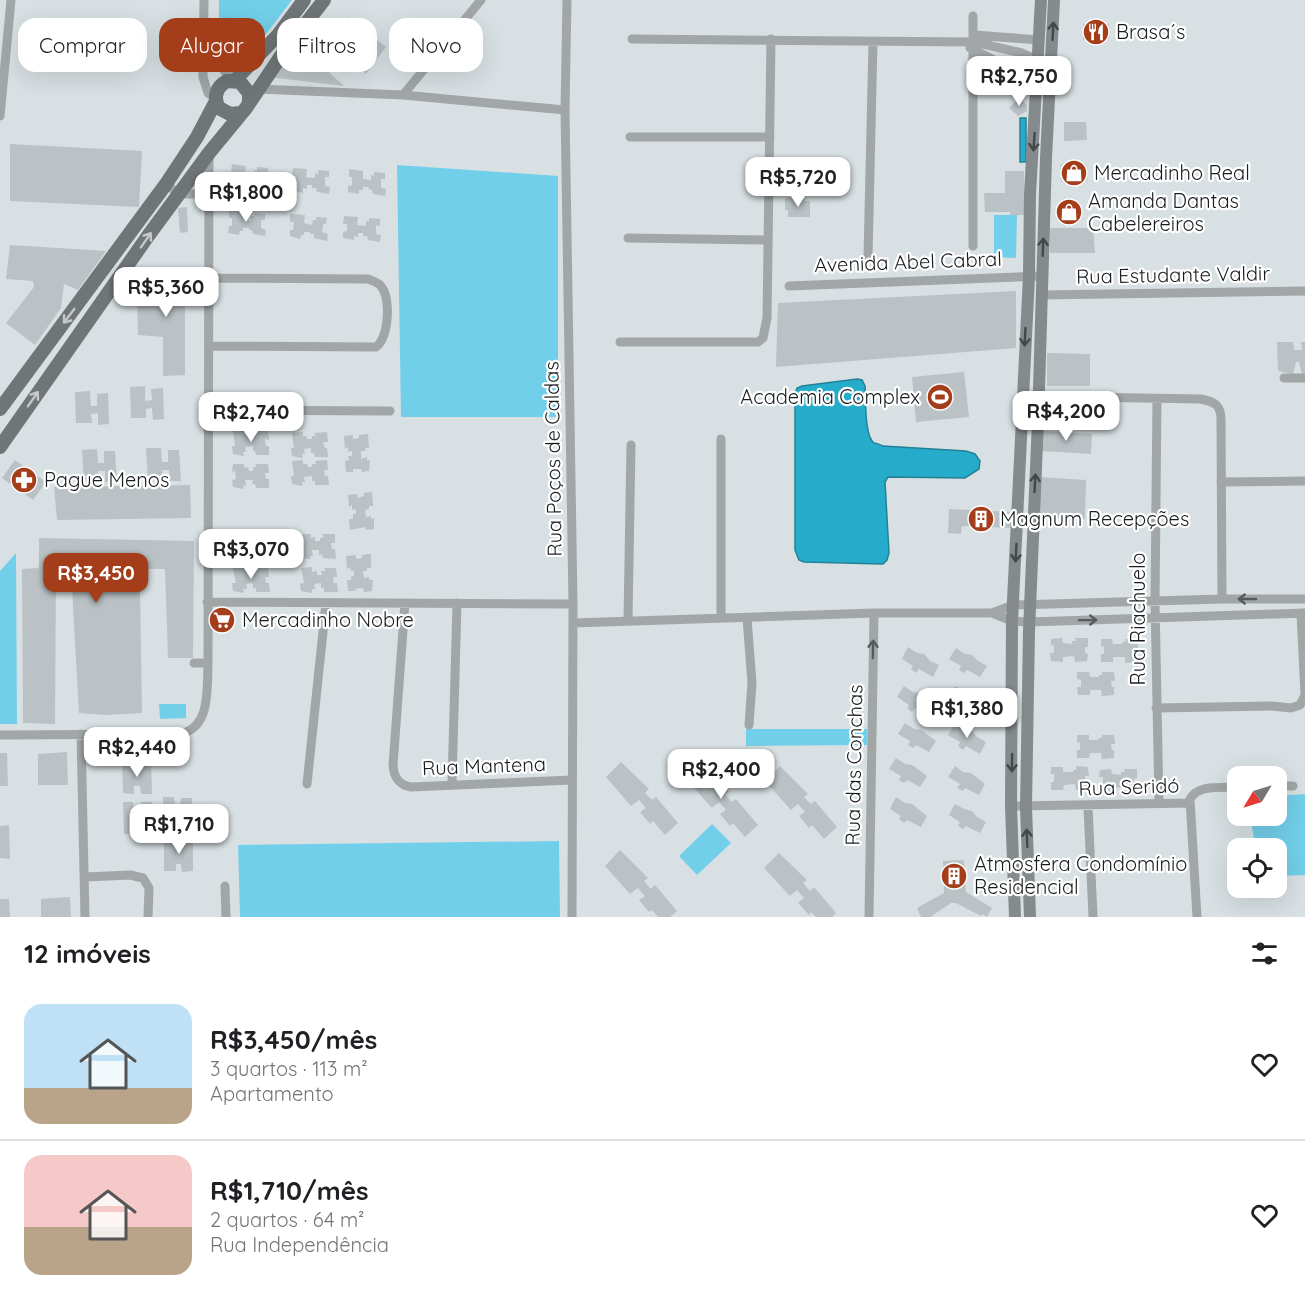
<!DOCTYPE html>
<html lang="pt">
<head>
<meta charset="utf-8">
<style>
	:root { --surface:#fff; --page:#f6f6f6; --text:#202124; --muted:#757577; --line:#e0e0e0; --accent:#a43d1a }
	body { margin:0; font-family:Quicksand,sans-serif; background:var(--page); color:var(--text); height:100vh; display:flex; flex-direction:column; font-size:22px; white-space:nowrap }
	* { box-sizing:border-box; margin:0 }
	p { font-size:20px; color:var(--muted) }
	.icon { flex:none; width:33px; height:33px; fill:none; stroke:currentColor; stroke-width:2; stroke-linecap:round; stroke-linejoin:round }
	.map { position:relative; height:917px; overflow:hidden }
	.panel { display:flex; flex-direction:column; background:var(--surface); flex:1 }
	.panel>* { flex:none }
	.hud { position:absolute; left:18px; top:18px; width:600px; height:54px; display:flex; gap:12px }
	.needle { width:39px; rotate:232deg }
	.controls { position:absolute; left:1227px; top:766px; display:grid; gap:12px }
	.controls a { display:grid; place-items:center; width:60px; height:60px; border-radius:12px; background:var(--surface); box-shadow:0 6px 24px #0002; font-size:30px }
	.price { position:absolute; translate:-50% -51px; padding:0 14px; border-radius:12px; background:#fff; color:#222; font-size:20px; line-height:39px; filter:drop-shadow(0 2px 3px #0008) }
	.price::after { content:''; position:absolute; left:50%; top:36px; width:18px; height:14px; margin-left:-9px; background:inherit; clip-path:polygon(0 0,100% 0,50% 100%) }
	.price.selected { background:var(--accent); color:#fff }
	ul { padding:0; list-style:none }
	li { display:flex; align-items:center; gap:18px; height:150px; padding:0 24px }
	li+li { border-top:2px solid var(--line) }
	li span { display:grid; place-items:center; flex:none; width:168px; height:120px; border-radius:18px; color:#555 }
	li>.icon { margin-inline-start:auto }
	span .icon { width:72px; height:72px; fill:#fffc; stroke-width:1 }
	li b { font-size:26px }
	h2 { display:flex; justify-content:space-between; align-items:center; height:72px; padding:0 24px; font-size:26px }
	.tag { padding:0 21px; border-radius:18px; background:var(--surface); box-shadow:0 6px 24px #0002; font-size:21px; line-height:54px }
	.tag.selected { background:var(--accent); color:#fff }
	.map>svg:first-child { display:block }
	.built { fill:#c4d5da }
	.green { fill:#72cfe9 }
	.water { fill:#26accb; stroke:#228197; stroke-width:1.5 }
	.building { fill:#bac2c5 }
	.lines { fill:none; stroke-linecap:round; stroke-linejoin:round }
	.minor { stroke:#a2a6a7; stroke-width:9 }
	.secondary { stroke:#858a8c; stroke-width:12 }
	.primary { stroke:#707678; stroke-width:14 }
	.oneway { stroke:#444849 }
	.oneway2 { stroke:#c6c8c9 }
	.oneway3 { stroke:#575a5b }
	.labels { text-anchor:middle; stroke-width:4.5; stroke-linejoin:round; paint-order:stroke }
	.poi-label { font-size:20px; fill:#191c1d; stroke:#fff; text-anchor:start }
	.street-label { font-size:20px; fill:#191c1d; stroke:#fff }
</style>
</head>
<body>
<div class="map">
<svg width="1305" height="917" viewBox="0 0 1305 917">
	<rect width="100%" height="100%" fill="#d8e0e3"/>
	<path class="built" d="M1060 164H1087L1088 181 1061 182Z"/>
	<path class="green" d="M219 0H292L263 38 219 36Z
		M397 165 558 176V417H401Z
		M994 215H1017L1016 258 994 257Z
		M16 553 17 724H0V571Z
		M159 704H186V718L160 719Z
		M746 729H867V745L746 746Z
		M1305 794V875L1277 876 1276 849H1256L1250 816H1276L1277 796Z
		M712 824 731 843 697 875 679 856Z
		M559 841 560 917H240L238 845Z"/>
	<path class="water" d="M1020 118H1026V162H1020Z
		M857 379 862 380 865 386C866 398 864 436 874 443 875 443 882 445 883 446L966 451 975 454 980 461 979 469 965 478 888 477 885 482 889 553 887 560 883 564 804 562 799 560 795 550V394L797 388 802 386Z"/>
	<path class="building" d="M348 17 386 47 366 74 327 43Z
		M1083 24H1109V39L1083 40Z
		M297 43 344 86 269 77Z
		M1019 98 1027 105V111L1018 116 1009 108Z
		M1064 122H1086L1087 140 1064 141Z
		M10 144 142 151 139 207 10 201Z
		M232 164 246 166 245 174 254 175V170L257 171V167L268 168V174H264V182L269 184 268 191 256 189 255 185 251 184V182H246V185H242V189L231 187V181L235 180V172H231Z
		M293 168 307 169 306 177 315 178V173L318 174V170L329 171V177H325V186L330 187 329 194 317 192 316 188H312V185H307V189L303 188V193L292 190V184L296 183V176H292Z
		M349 169 363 171V179L371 180V175L374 176V172L385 173V179H381V188L386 189 385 196 373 194 372 190 368 189 369 187H363V190H359V194L348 192V186L352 185V177H349Z
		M1005 171H1024V215H1010V212H985L984 193H1005Z
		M785 198H804V201H810V217H788V210H785Z
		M1058 204 1081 205V219L1058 218Z
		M187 207 188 232 180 233 178 208Z
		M229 210 243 212V219L251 221V216H254L255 213 265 214V220H261V228L266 230 265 236 253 234 252 230H249V228H243V231H240L239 235 228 233 229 226H232V218H229Z
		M290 214 305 215 304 223 312 225 313 220H316V217L327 218 326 224H323L322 232 328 234 327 241 314 238V234H310V232H304V235H301L300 239 290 236V230H293L294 222H290Z
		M344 216 358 217 357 225 366 226V221L369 222V218L380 219V226L376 225V234L381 235 380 242 368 240 367 236H363V233H358V237L354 236V240L343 238V232L347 231V224H343Z
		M1049 228H1093L1095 253H1050Z
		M10 245 106 251 78 290 64 284 61 308 35 345 6 323 34 287 33 281 6 279Z
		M185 269V375L163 376V337L138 335 137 285H162L163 270Z
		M1016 291V348L776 367 778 303Z
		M1277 342H1293L1294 350H1302L1301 342H1305V374H1302L1299 362H1296L1293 374 1278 371Z
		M1047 353 1090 354V386H1047Z
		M964 372 969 417 916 422 912 377Z
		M145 386V401L152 400 151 389 163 388 164 419 153 420 152 408 146 409V418H131L130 387Z
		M90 391 91 406H97V394L108 393 109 424 98 425V413L91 414 92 423H76L75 392Z
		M244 430V434H248L249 438 253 437V434H257L256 431 268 430 269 440 265 439 266 446H269V455H256L255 451H253V446L245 447 246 452H243L244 456 233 454 232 446H235L233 431Z
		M1042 431 1092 434 1091 454 1041 451Z
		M303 432V436H307V439H312V436H316L314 433 327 432 328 442H323L325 448H327L328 457H315L314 453H311V448L304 449 305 454H302L303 458 292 456 291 448H294L292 433Z
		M368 434 369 448H365V451H361V459L367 457V461L370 460 369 471 362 472 361 469H353V472H346L345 461 349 460 348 456H352V451L348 452V447L345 449 344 436 353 435V439L359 438V435Z
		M146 448H161L162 462H168V450H179L181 481H170L169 470H162L163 479 148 480Z
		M97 449 98 463H104V451H115L117 482H105V471H98L99 480 84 481 82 450Z
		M15 460 46 482 33 500 2 478Z
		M303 460V464H307L308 467H312V464H316L315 461 327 460 328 470H324L325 476H328L329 485H315V481H312V476L304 477 305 482H302L303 486 292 484 291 476H294L292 461Z
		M233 464H244V468L248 467 249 471H253V467H257L255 464H268L269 473H265L266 479H269V488H256L255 484H252L253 480H245L246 486 243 485 244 489 233 487 232 480 236 479 235 471 232 472Z
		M1040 477 1086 480 1085 519 1040 517Z
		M190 485 191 518 57 520 54 487Z
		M372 492 373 506H369V509L365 510 366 517 371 516V519L374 518V529L366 530 365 527 350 530 349 519H353V514H356V509L352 510V505L349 507 348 495 357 494 358 498 364 496V493Z
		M949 509 1014 512 1013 528 962 526 961 534 948 533Z
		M300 534H311V538L315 537V541H320V538L324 537 322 534H335V543H331L332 549H335L336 559 323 558 322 554 319 555V550H312L313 556H310L311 559 299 558V550H302Z
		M236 536H248V540L252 539V543H257L256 539H261L259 536H272V545H268L269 551H272L273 560H260L259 556H256V552H249L250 558 247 557V561L236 560V552L239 551Z
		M39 538 194 541 193 658H168L165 569 56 568 55 724 23 723 22 569 39 568Z
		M371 554V568H367V571H363L364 578 369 577V580H373L372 591 364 592 363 588 355 589 356 591H348L347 580H351V576H354V571H351L350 567 347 569 346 556 356 555V559L362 558V555Z
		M244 567V571H248L249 575H253V571H257L256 568H268L269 577H265L266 583H269L270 592H256V588H253V583L246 584 247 589H243L244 593 233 591 232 583H236L233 568Z
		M312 567V572L317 571V575H322L321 571H326L324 568H336L337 577H333L334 583H337L338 592H324V588H321V583L314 584 315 589H312V593L301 591 300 584 304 583 301 568Z
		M105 587H140L142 713 106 715 79 713 72 588Z
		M1062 638 1063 643 1072 644V641H1076L1075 638H1088V647H1085V653L1088 654 1087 661 1075 662 1074 656 1063 657V662L1051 661 1050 653H1054V646L1051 645V639Z
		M1101 639H1112L1113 644H1122V642H1126L1125 639H1138V648H1135V654H1138L1137 662 1125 663V657H1113V662H1101V654H1104V647L1101 646Z
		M908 647 917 653 924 654 930 661 939 665 933 677 919 669 916 673 911 669 913 666 902 659Z
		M956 648 965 654 972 655 978 661 987 666 980 677 967 670 964 673 959 670 961 666 949 659Z
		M1077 672H1089L1090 677H1099V675H1102V672H1114L1115 681H1111L1112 687H1114V695L1102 696 1101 690H1090V695H1078L1077 687H1081V680L1077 679Z
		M904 686 913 692 920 693 935 704 928 716 915 708 912 712 907 708 909 705 897 697Z
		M955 686 964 692 972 693 986 704 980 716 966 708 964 712 958 708 961 704 949 698Z
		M905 723 914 729 921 730 936 741 929 752 916 745 913 748 908 745 910 741 898 734Z
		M955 724 964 730 972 731 977 737 986 742 980 754 966 746 963 750 958 746 960 742 948 735Z
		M1077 735H1089V740H1099V738H1102V735H1114L1115 744H1111L1112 750H1114V758L1102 759 1101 753H1090L1089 758H1077V750H1080V743L1077 742Z
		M67 752 68 785H38V754Z
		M0 753H7L8 786H0Z
		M896 758 905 764 912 765 927 776 920 787 907 780 904 783 899 780 901 776 889 769Z
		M122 761H133L134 768H140V762H151L152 794H141L140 786H134V794L123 793Z
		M621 762 649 789 645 793 652 800 656 797 678 823 665 835 653 821 650 824 640 812 646 808 639 800 631 806 606 777Z
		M701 764 729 791 725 795 732 802 736 799 758 825 745 837 733 823 730 826 720 814 726 810 719 802 712 808 686 779Z
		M780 766 808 794 804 797 811 804 815 801 837 827 824 839 812 825 809 828 799 816 805 812 798 804 791 810 765 781Z
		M955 766 963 772 971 773 985 784 979 795 965 788 963 791 957 788 960 784 948 777Z
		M1076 766 1088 767 1089 776H1085L1086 781 1088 782V790H1076L1075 784 1064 785 1063 790H1051V782H1054V774H1051V767H1063V772H1073V770H1076Z
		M1111 769 1112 774 1121 775V772H1125L1124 769H1137V778L1134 779V784L1136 785V792L1124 793 1123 787 1112 788V793L1100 792V785L1103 784V777H1099L1100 770Z
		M163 797H174L175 804H180L181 798H192V830H182L181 823 175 822V830H164Z
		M896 797 905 803 912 804 927 816 921 827 907 820 904 823 899 819 901 816 890 809Z
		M123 802H133L134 809H140L141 802H152V834L141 835 140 827H135V834H124Z
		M955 804 964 809 972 811 977 817 986 822 980 833 966 826 963 829 958 826 960 822 949 815Z
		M9 825 10 859 0 858V826Z
		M164 839H174L175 846H181L182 839H193V871L182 872 181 864H176V871H164Z
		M620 850 648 878 644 881 651 889 655 885 677 911 670 917H658L652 910 649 912 639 900 645 896 638 888 630 894 605 866Z
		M779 853 807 880 803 883 810 891 814 887 836 913 832 917H816L811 912 809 915 798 903 804 898 797 890 790 896 764 868Z
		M964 860 966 892 992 908 987 917 983 914 981 916 956 903H951L930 917H921L917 908 944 893 943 861Z
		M70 897 71 917H41V899Z
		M0 899H9L10 917H0Z"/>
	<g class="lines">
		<path class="minor" d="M204 0 203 77 208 93 215 98
			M567 0 565 110 573 604 572 917
			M973 16V246
			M974 35 1039 40
			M207 36 212 56 233 81
			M632 39 974 42 1022 53 1038 60
			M970 48 1037 81
			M258 89 403 95 565 110
			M403 95 481 0
			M0 116 11 0
			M630 137H770
			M166 184 179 194H208
			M628 238 768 240
			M868 257 873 42
			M209 278 368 279C373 281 378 282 381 286 391 299 389 337 376 347L210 346
			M789 286 1042 276
			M1041 295 1305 291
			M620 342H758L763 338 767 318 771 39
			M1284 378H1305
			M1024 396 1201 399C1215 402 1221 405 1221 420L1222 599
			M1157 399 1155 601 1159 803
			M209 410 390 411
			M721 439V618
			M1221 482 1305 481
			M207 602 573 604
			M405 603 393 765C394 777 398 785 411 787L572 780
			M992 613 1013 605 1222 599H1305
			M747 618 752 683 749 725
			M628 620 631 445
			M573 623 874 613H992L1012 621 1029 622 1305 613
			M194 663H208
			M1156 708 1272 706 1291 708 1300 705 1305 695 1301 613
			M81 734 85 917
			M0 735 177 734C211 731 207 689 208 663L209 153
			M307 784 326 603
			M452 784 457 603
			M1276 786H1293
			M1011 806 1190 803
			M1088 807 1093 917
			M85 877 130 875 143 878 149 888 148 917
			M225 886 226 917
			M869 917 874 613
			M1197 917 1190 799C1198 784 1222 788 1238 787"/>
		<path class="secondary" d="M1015 917 1011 806 1012 621 1029 276 1030 194 1041 0
			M1030 917 1026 807 1029 631 1038 421 1046 158 1054 0"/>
		<path class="primary" d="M235 80 278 35 304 0
			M240 113 230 114 219 108C213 97 216 87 227 81L240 82 249 93V102
			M0 409 166 184 197 137 216 101
			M0 447 148 236 209 153 246 108 283 53 324 0"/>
	</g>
	<defs><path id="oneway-shaft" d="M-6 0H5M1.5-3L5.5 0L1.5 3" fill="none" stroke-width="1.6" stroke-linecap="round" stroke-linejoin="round" transform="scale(1.5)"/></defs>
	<g class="oneway">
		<use href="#oneway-shaft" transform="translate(1053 31) rotate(-87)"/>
		<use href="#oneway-shaft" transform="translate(1034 142) rotate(94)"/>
		<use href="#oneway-shaft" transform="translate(1043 247) rotate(-88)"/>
		<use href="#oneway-shaft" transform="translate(1025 337) rotate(93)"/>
		<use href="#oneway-shaft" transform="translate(1035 483) rotate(-87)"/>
		<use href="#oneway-shaft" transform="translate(1016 553) rotate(93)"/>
		<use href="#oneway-shaft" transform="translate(1012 763) rotate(91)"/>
		<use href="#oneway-shaft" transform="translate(1027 838) rotate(-92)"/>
	</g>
	<g class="oneway2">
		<use href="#oneway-shaft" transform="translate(146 240) rotate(-55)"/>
		<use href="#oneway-shaft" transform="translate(69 316) rotate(127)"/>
		<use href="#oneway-shaft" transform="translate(33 399) rotate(-55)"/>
	</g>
	<g class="oneway3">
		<use href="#oneway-shaft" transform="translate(1247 599) rotate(180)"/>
		<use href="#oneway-shaft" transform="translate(1088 620) rotate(-1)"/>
		<use href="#oneway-shaft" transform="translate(873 649) rotate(-89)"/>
	</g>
	<defs>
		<symbol id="restaurant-disc" viewBox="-11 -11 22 22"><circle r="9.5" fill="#a43d1a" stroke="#fff"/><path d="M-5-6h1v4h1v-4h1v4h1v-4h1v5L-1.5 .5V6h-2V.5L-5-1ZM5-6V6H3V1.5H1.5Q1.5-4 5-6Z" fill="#fff"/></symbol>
		<symbol id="shop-disc" viewBox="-11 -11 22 22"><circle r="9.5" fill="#a43d1a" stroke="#fff"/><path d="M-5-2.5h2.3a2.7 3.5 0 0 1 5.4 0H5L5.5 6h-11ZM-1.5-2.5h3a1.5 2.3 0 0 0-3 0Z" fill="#fff"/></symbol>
		<symbol id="stadium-disc" viewBox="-11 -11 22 22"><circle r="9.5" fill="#a43d1a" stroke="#fff"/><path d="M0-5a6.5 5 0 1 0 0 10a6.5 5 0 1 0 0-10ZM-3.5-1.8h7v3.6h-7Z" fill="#fff"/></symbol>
		<symbol id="pharmacy-disc" viewBox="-11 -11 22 22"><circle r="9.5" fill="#a43d1a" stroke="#fff"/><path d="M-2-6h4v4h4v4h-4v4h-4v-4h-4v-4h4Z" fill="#fff"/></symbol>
		<symbol id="building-disc" viewBox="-11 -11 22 22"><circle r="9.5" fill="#a43d1a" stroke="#fff"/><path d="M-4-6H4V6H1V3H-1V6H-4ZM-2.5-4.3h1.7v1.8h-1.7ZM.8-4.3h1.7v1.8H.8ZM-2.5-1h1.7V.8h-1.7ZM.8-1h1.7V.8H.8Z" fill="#fff"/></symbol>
		<symbol id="supermarket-disc" viewBox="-11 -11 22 22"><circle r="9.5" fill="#a43d1a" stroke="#fff"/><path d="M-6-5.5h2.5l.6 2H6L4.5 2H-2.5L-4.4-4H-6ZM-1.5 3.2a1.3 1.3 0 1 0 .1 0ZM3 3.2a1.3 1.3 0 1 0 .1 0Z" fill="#fff"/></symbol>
	</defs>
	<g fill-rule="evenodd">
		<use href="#restaurant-disc" x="1081" y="17" width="30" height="30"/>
		<use href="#shop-disc" x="1059" y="158" width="30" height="30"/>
		<use href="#shop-disc" x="1054" y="197" width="30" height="30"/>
		<use href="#stadium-disc" x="925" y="382" width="30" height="30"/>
		<use href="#pharmacy-disc" x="9" y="465" width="30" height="30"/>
		<use href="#building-disc" x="966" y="504" width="30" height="30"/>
		<use href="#supermarket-disc" x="207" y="605" width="30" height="30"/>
		<use href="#building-disc" x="939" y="861" width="30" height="30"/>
	</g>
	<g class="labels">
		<g class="poi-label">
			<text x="1116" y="39">Brasa´s</text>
			<text x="1094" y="180">Mercadinho Real</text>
			<text x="1088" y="208">Amanda Dantas<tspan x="1088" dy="23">Cabelereiros</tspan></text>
			<text x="920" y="404" text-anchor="end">Academia Complex</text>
			<text x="44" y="487">Pague Menos</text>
			<text x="1000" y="526">Magnum Recepções</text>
			<text x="242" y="627">Mercadinho Nobre</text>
			<text x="974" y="871">Atmosfera Condomínio<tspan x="974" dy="23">Residencial</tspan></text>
		</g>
		<g class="street-label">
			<text transform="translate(908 262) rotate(-2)" y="7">Avenida Abel Cabral</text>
			<text transform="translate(1173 275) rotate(-1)" y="7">Rua Estudante Valdir</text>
			<text transform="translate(553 459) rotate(-91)" y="7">Rua Poços de Caldas</text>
			<text transform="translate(1138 619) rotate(-90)" y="7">Rua Riachuelo</text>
			<text transform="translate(854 765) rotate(-89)" y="7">Rua das Conchas</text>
			<text transform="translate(484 766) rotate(-2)" y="7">Rua Mantena</text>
			<text transform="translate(1129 787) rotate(-2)" y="7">Rua Seridó</text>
		</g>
	</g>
</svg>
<div class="controls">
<a><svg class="needle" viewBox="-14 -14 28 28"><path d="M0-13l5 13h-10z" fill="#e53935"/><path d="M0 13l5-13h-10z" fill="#757577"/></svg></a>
<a><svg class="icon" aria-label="locate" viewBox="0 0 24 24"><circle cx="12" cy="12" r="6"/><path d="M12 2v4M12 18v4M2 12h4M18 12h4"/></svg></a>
</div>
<b class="price" style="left:1019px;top:107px">R$2,750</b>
<b class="price" style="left:798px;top:208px">R$5,720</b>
<b class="price" style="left:246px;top:223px">R$1,800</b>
<b class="price" style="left:166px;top:318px">R$5,360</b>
<b class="price" style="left:1066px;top:442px">R$4,200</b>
<b class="price" style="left:251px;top:443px">R$2,740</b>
<b class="price" style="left:251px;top:580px">R$3,070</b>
<b class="price selected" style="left:96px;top:604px">R$3,450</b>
<b class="price" style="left:967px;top:739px">R$1,380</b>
<b class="price" style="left:137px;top:778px">R$2,440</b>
<b class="price" style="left:721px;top:800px">R$2,400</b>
<b class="price" style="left:179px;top:855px">R$1,710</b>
<div class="hud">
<a class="tag">Comprar</a>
<a class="tag selected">Alugar</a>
<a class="tag">Filtros</a>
<a class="tag">Novo</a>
</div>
</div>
<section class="panel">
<h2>12 imóveis<svg class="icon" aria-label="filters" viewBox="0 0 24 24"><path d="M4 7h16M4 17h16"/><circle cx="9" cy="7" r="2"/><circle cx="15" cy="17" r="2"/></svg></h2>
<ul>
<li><span style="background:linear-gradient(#bfe0f5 70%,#b9a48a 0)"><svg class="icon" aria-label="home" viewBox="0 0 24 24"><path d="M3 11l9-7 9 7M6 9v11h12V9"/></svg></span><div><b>R$3,450/mês</b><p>3 quartos · 113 m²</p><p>Apartamento</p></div><svg class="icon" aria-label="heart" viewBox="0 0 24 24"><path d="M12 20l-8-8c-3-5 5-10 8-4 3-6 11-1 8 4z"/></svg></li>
<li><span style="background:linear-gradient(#f6c9c9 60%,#b9a48a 0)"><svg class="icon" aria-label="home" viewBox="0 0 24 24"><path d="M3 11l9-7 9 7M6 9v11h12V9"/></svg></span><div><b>R$1,710/mês</b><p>2 quartos · 64 m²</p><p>Rua Independência</p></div><svg class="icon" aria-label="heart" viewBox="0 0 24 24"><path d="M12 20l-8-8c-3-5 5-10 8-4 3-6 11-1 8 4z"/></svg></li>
</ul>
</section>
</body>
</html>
